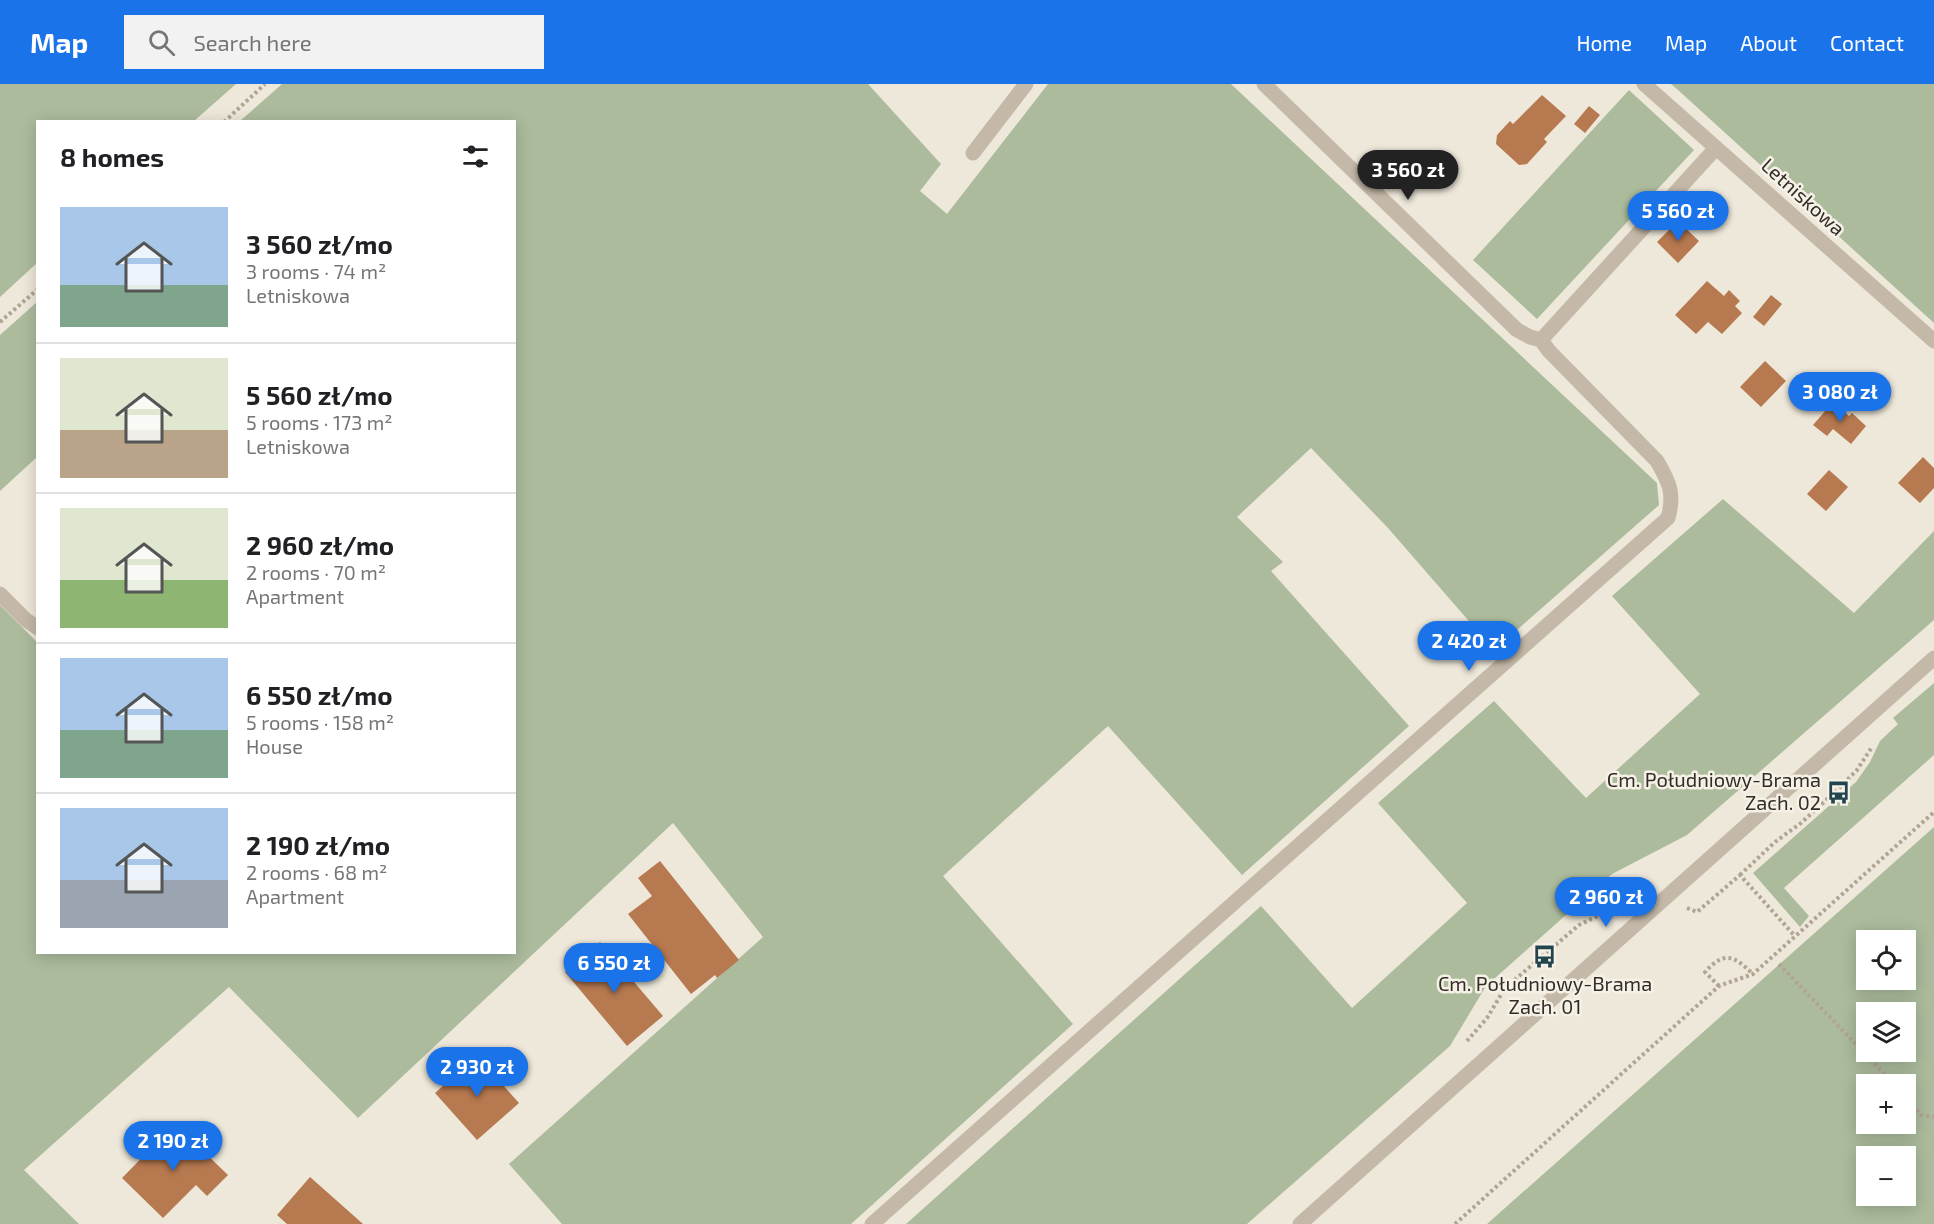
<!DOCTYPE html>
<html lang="en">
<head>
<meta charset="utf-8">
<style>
	:root { --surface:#fff; --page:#f2f2f2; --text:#202124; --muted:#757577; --line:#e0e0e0; --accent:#1a73e8 }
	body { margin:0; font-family:"Exo 2",sans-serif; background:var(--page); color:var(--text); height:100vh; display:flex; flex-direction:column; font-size:22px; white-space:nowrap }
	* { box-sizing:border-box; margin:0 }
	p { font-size:20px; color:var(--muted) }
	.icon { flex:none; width:33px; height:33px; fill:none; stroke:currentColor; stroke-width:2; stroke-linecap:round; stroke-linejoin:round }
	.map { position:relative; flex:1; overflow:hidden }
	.drawer { position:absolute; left:36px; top:36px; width:480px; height:834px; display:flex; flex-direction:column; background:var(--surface); border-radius:0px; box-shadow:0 3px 15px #0003 }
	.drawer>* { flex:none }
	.controls { position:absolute; left:1856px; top:846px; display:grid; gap:12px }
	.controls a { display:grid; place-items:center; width:60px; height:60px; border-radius:0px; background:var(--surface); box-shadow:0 3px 15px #0003; font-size:30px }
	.price { position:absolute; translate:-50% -51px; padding:0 14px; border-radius:21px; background:var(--accent); color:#fff; font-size:20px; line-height:39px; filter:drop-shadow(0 2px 3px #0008) }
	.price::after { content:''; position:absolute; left:50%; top:36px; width:18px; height:14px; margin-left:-9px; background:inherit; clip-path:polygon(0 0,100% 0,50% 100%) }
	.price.active { background:#222; color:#fff }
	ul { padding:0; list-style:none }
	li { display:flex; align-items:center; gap:18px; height:150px; padding:0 24px }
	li+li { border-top:2px solid var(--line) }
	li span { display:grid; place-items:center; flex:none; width:168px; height:120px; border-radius:0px; color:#555 }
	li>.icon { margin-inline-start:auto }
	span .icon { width:72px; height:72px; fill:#fffc; stroke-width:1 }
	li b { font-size:26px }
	h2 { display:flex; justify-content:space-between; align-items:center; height:72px; padding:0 24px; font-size:26px }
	header { display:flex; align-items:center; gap:36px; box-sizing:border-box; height:84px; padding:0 30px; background:var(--accent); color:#fff }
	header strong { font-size:28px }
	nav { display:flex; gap:33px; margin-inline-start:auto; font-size:21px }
	.search { width:420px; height:54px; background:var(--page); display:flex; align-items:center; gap:15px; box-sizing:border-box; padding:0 21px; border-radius:0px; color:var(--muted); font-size:22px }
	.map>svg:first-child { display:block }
	.green { fill:#acbb9c; fill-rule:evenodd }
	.building { fill:#b7794f }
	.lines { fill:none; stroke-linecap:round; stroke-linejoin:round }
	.path { stroke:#b0a492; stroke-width:4; stroke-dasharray:3 3; stroke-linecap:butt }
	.lane { stroke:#c4b9a8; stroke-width:15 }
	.street { stroke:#c4b9a8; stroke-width:15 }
	.labels { text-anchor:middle; stroke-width:5; stroke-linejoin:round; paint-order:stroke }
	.street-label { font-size:20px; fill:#322c27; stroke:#f6f1e6 }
	.poi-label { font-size:20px; fill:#322c27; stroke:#f6f1e6; text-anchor:end }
</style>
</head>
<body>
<header>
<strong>Map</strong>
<div class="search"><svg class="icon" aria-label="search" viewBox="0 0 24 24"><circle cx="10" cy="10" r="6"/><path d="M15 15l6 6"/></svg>Search here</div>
<nav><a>Home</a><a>Map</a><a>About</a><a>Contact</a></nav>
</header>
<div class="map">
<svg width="1934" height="1140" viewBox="0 0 1934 1140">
	<rect width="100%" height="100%" fill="#eee8da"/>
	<path class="green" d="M0 0H236L194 37 38 38 37 179 0 213Z
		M282 0H868L941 80 920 107 947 130 1048 0H1231L1657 399 1659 421 1494 566 1388 444 1311 364 1237 433 1283 478 1271 487 1409 642 1242 791 1108 642 943 792 1073 940 851 1140H562L509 1080 763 853 673 739 358 1034 229 903 24 1086 79 1140H0V521L37 558 38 868H514V38L240 37Z
		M1671 0H1934V239L1678 6Z
		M1629 6 1694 66 1537 235 1473 176Z
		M37 218V373L0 407V251Z
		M1723 415 1854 529 1934 447V536L1687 751 1612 790 1486 902 1450 962 1247 1140H906L1261 822 1352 924 1467 819 1378 719 1494 617 1586 714 1700 610 1612 512Z
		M1934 599V671L1784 804 1809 832 1800 843 1753 789 1856 698 1870 678 1880 657 1898 640 1893 634Z
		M1934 743V1140H1487ZM1866 856H1905V896H1866ZM1866 928H1905V968H1866ZM1866 1000H1905V1040H1866ZM1866 1072H1905V1112H1866Z"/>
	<path class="building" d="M1542 11 1566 32 1544 55 1547 58 1527 80 1519 81 1496 60 1497 51 1510 37 1513 40Z
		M1589 22 1600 31 1585 49 1574 40Z
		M1678 137 1699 157 1678 179 1657 158Z
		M1707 197 1724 212 1729 206 1740 217 1735 222 1742 229 1722 250 1708 238 1696 250 1675 231Z
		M1771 211 1782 220 1764 242 1753 233Z
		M1765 277 1786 297 1761 323 1740 303Z
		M1833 318 1849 332 1852 329 1866 342 1851 360 1833 345 1827 352 1813 341Z
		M1923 373 1934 384V404L1920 419 1898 399Z
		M1829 386 1848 403 1826 427 1807 410Z
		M660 777 739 876 717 894 715 891 691 910 628 830 652 812 638 794Z
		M600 858 663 932 627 962 565 888Z
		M477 972 519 1019 477 1056 435 1009Z
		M175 1040 228 1091 207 1112 196 1101 163 1134 122 1094Z
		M310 1093 345 1124 363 1140H287L277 1131Z"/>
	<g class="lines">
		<path class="path" d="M224 38 265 0
			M0 238 38 205
			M1740 791 1775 758 1801 739 1835 708 1857 686 1872 663
			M1687 824 1697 828 1740 791 1794 851
			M1779 880 1894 1000
			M1719 902 1705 888C1725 866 1734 872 1753 890
			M1467 957 1487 934 1505 904 1579 841 1618 822
			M1905 1012 1921 1031 1934 1033
			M1455 1140 1719 902 1753 890 1934 728"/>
		<path class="lane" d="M0 510 26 536 38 544
			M872 1140 1139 903"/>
		<path class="street" d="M1644 0 1934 257
			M973 69 1026 0
			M1541 256 1716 64
			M1139 903 1668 434C1675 409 1669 398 1657 377L1549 267 1541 256 1530 253 1517 246 1264 0
			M1300 1140 1934 574"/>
	</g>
	<defs>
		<symbol id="bus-bare" viewBox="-9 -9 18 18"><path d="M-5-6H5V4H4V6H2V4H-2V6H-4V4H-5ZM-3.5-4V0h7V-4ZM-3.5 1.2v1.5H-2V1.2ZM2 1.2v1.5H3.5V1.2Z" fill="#22444e" stroke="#f6f1e6" stroke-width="2.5" paint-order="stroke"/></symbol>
	</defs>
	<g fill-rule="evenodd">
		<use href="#bus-bare" x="1822" y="692" width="33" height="33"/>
		<use href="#bus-bare" x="1528" y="856" width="33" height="33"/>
	</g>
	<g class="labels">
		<g class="street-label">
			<text transform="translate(1803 113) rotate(42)" y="7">Letniskowa</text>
		</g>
		<g class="poi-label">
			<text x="1821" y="703">Cm. Południowy-Brama<tspan x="1821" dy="23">Zach. 02</tspan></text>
			<text x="1545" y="907" text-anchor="middle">Cm. Południowy-Brama<tspan x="1545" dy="23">Zach. 01</tspan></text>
		</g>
	</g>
</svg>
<div class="controls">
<a><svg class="icon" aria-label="locate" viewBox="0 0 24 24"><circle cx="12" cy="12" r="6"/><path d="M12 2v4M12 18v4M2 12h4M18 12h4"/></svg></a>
<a><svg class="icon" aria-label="layers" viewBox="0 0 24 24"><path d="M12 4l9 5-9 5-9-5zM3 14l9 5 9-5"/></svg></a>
<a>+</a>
<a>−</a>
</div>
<b class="price active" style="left:1408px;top:117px">3 560 zł</b>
<b class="price" style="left:1678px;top:158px">5 560 zł</b>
<b class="price" style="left:1840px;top:339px">3 080 zł</b>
<b class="price" style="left:1469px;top:588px">2 420 zł</b>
<b class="price" style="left:1606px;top:844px">2 960 zł</b>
<b class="price" style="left:614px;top:910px">6 550 zł</b>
<b class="price" style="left:477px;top:1014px">2 930 zł</b>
<b class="price" style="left:173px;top:1088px">2 190 zł</b>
<section class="drawer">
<h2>8 homes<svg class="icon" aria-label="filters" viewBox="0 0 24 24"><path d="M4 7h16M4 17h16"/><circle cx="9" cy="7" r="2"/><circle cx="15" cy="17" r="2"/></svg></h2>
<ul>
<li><span style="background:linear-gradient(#a9c7e8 65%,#7fa58c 0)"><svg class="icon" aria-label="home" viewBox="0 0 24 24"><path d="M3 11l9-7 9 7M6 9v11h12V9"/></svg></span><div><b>3 560 zł/mo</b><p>3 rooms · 74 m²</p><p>Letniskowa</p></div></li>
<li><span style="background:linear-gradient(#dfe7d0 60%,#b9a48a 0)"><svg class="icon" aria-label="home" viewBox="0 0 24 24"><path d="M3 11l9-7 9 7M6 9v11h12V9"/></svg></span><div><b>5 560 zł/mo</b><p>5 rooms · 173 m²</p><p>Letniskowa</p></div></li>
<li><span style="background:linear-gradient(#dfe7d0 60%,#8fb573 0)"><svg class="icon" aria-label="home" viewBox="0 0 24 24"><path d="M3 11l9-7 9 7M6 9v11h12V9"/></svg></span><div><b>2 960 zł/mo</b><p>2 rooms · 70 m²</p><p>Apartment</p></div></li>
<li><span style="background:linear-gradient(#a9c7e8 60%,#7fa58c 0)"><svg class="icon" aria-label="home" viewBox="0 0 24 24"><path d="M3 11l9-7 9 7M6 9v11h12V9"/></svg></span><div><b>6 550 zł/mo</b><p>5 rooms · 158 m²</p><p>House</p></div></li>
<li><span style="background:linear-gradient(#a9c7e8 60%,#9aa5b1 0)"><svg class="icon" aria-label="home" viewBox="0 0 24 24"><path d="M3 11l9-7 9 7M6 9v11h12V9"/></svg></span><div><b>2 190 zł/mo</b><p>2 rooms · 68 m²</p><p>Apartment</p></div></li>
</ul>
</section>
</div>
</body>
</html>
